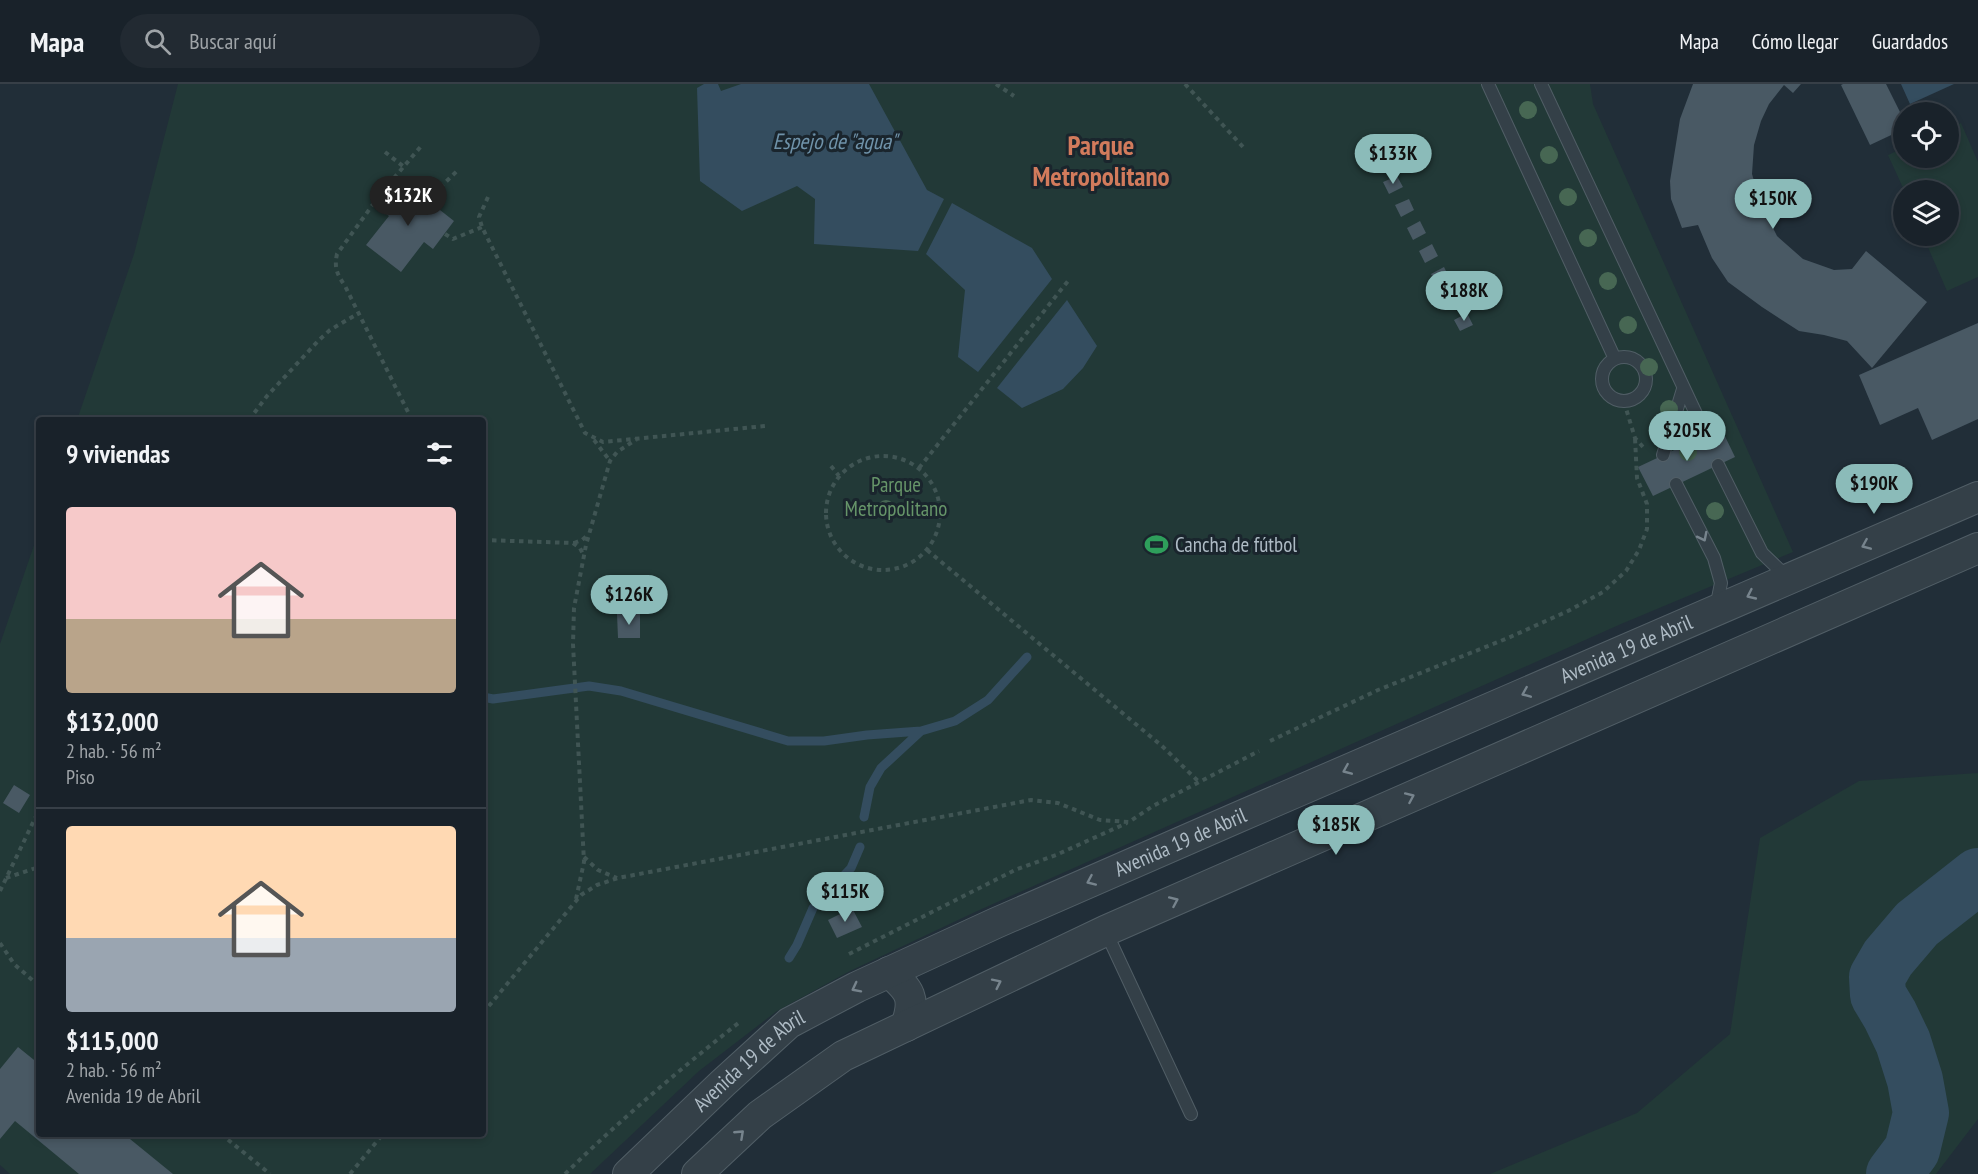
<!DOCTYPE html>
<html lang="es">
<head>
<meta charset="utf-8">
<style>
	:root { --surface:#19222a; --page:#222a32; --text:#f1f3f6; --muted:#9fa4a8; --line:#373f47; --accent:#8bbbb9 }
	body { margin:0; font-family:"PT Sans Narrow",sans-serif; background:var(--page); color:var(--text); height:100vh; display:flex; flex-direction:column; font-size:22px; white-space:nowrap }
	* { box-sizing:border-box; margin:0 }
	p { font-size:20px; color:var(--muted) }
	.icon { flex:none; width:33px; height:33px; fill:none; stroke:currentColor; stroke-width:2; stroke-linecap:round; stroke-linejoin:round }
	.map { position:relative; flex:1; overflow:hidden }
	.side { position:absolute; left:36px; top:333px; width:450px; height:720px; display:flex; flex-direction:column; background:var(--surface); border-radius:6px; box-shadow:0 3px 9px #0003,0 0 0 2px var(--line) }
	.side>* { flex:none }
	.tools { position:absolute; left:1893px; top:18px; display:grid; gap:12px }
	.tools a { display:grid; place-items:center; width:66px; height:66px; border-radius:50%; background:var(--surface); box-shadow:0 3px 9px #0003,0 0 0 2px var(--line); font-size:30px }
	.price { position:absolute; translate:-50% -51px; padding:0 14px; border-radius:21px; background:var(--accent); color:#111; font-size:20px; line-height:39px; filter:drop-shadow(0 2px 3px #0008) }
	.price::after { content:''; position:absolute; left:50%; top:36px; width:18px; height:14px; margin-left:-9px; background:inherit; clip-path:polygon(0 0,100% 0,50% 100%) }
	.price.active { background:#222; color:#fff }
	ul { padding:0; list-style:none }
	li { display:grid; align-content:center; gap:12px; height:318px; padding:0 30px }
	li+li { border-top:2px solid var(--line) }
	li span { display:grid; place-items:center; height:186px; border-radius:6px; color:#555 }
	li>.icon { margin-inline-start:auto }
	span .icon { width:108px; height:108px; fill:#fffc; stroke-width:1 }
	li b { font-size:26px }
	h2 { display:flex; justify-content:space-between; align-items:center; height:72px; padding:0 30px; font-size:26px }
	header { display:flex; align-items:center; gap:36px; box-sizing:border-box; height:84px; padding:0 30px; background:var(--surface); border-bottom:2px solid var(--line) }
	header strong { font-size:28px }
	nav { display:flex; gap:33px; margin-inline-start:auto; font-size:21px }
	.search { width:420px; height:54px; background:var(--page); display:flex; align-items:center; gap:15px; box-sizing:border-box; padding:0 21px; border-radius:33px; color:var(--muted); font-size:22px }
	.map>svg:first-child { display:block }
	.green { fill:#223937 }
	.water { fill:#344d5f }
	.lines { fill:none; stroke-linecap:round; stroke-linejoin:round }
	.stream { stroke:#344d5f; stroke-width:9 }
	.river { stroke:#344d5f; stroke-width:56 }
	.building { fill:#495964 }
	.service-casing { stroke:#515e66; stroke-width:14 }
	.tertiary-casing { stroke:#515e66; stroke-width:32 }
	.path { stroke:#405554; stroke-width:4; stroke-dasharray:4.5 4.5; stroke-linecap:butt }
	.service { stroke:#344048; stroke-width:12 }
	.tertiary { stroke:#344048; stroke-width:30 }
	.tree { fill:#476753 }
	.oneway { stroke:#77848d }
	.labels { text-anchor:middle; stroke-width:6; stroke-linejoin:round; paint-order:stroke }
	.park-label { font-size:21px; fill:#669569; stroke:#1a252d }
	.poi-label { font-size:21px; fill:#aebbc5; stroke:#1a252d; text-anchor:start }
	.street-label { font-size:21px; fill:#aebbc5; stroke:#1a252d }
	.water-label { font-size:22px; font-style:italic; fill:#6f92a9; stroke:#1a252d }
	.district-label { font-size:27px; font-weight:bold; fill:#d27b5c; stroke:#1a252d }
</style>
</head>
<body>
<header>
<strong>Mapa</strong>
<div class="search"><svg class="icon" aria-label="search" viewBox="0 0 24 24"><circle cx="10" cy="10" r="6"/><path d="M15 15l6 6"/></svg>Buscar aquí</div>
<nav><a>Mapa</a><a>Cómo llegar</a><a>Guardados</a></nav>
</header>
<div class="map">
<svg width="1978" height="1090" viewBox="0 0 1978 1090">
	<rect width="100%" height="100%" fill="#212e38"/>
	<path class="green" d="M178 0H1590L1593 20 1793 468 1621 540 975 828 850 887 777 927 699 987 590 1090H10L0 1081V560L39 447V1050H483V336H77L134 170Z
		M1961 39 1978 78V193L1947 207 1923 152H1948V106H1904L1888 71 1903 64 1904 74H1948L1949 44Z
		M1978 689V1035L1936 1090H1490L1637 1029 1730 950 1760 754 1859 697Z"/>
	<path class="water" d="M704 0H718L721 7 741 0H869L927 106 944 115 918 167 814 160 815 115 797 102 742 127 700 97 697 4Z
		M1901 0H1954L1910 20Z
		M952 119 1032 164 1052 195 978 288 958 273 965 206 926 170Z
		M1067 216 1097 262 1083 284 1063 305 1022 324 997 304Z"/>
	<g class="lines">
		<path class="stream" d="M483 613 493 615 589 602 621 607 788 657H824L867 651 921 647 955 637 988 616 1027 573
			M864 733 870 703 881 684 921 647
			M789 874 797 861 813 824 851 784 860 763"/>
		<path class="river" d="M1894 1090 1912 1066 1921 1029 1915 996 1903 958 1890 931 1878 911 1877 893 1888 874 1917 840 1978 792"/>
	</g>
	<path class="building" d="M1693 0H1801L1793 9 1784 1 1769 20 1761 37 1754 61 1752 90 1761 120 1777 152 1803 175 1834 186 1852 185 1866 167 1927 218 1872 284 1847 257 1824 251 1799 247 1762 223 1728 198 1712 174 1698 141 1682 144 1671 115 1670 97 1680 35Z
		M1843 0H1886L1904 36V45L1870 61 1841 1Z
		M1385 68 1391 80 1377 87 1372 76Z
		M1397 92 1403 103 1389 110 1383 98Z
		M403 97 454 137 433 165 424 158 401 188 366 161 389 132 381 126Z
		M1409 115 1414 126 1401 133 1395 121Z
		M1420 137 1426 149 1413 156 1407 144Z
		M1432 160 1438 172 1425 179 1419 167Z
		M1444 183 1450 195 1437 201 1431 190Z
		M1456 206 1462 218 1448 225 1442 213Z
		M1467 229 1473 241 1460 247 1454 236Z
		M1978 239V335L1932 356 1918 324 1880 341 1859 291Z
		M1721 344 1735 373 1653 412 1638 383Z
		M617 530H640V554H618Z
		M14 701 30 711 19 729 3 719Z
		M852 824 862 843 837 854 828 836Z
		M18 963 39 980V1050H134L130 1055 173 1090H79L15 1037 0 1055V985Z"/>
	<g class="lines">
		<defs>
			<path id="service" d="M1488 0 1615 275
				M1541 0 1706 351
				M1602 295a22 22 0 1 1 44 0a22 22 0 1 1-44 0Z
				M1663 371 1683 305
				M1718 381 1762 469 1788 494
				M1676 400 1714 474 1721 499 1716 524
				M1106 848 1191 1030"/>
			<g id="tertiary">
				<path d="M889 888C910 907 916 913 906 942"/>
				<path id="s1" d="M628 1090 723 999 789 939 857 903 996 839 1234 735 1978 413"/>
				<path d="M697 1090 760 1031 843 972 1105 847 1978 464"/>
			</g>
		</defs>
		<use href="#service" class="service-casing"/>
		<use href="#tertiary" class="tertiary-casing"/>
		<path class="path" d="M996 0 1014 12
			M1185 0 1244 64
			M385 68 404 83
			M488 113 479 133 482 143 585 349 603 358 765 342
			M427 116 457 87
			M445 150 453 155 482 143
			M1624 318 1635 354 1644 364
			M249 336 267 312 319 256 330 246 359 229
			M412 336 345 202C337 190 334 184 337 170L382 108 423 60
			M594 356 610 377
			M826 429a57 57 0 1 1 114 0a57 57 0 1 1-114 0Z
			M831 382 839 392
			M919 384 1068 197
			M483 456 573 459 580 464 584 472
			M574 459 582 456 588 451
			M927 466 1162 662 1199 698
			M1270 657 1378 606 1508 554 1568 527 1603 508 1626 487 1639 466 1647 445V420L1637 394 1635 354
			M584 773 598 786 617 794
			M6 794 39 783
			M0 807 39 726
			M576 815 584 778 573 560 574 524 586 461 610 377 617 368 637 355
			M0 859 14 880 39 902
			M849 870 1015 786 1056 771 1127 739
			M483 929 581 811 597 801 618 794 1031 716 1058 719 1100 736 1129 738 1153 722 1259 667
			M221 1050 270 1090
			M350 1090 383 1050
			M565 1090C620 1036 680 985 741 937"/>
		<use href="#service" class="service"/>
		<use href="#tertiary" class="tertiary"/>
	</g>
	<g class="tree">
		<circle cx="1528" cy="26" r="9"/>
		<circle cx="1549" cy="71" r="9"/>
		<circle cx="1568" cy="113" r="9"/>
		<circle cx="1588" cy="154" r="9"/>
		<circle cx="1608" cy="197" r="9"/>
		<circle cx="1628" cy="241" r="9"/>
		<circle cx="1649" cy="283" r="9"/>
		<circle cx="1669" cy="325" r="9"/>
		<circle cx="1688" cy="368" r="9"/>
		<circle cx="886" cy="425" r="9"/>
		<circle cx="1715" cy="427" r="9"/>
	</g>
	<defs><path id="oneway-chevron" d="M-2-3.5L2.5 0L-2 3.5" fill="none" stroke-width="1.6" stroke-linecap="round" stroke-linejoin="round" transform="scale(1.5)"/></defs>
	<g class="oneway">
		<use href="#oneway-chevron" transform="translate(1703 453) rotate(63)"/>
		<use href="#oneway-chevron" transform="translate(1866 461) rotate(157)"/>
		<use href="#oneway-chevron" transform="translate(1751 511) rotate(155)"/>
		<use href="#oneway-chevron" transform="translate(1526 609) rotate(157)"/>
		<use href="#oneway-chevron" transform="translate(1347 686) rotate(157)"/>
		<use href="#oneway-chevron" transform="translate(1410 713) rotate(-24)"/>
		<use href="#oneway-chevron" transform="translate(1091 797) rotate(156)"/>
		<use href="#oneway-chevron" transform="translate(1174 817) rotate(-24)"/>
		<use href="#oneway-chevron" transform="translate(997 899) rotate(-26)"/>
		<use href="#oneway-chevron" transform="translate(856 904) rotate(153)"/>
		<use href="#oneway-chevron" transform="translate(740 1050) rotate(-43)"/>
	</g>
	<defs>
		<symbol id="stadium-bare" viewBox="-9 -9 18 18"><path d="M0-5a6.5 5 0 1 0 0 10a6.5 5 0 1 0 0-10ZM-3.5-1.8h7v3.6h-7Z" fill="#2e9e5b" stroke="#1a252d" stroke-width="2.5" paint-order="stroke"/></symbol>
	</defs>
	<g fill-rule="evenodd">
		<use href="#stadium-bare" x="1140" y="444" width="33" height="33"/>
	</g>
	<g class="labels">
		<g class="park-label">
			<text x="896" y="408">Parque<tspan x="896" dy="24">Metropolitano</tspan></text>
		</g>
		<g class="poi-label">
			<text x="1175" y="468">Cancha de fútbol</text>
		</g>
		<g class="street-label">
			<text dy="7" stroke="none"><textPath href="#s1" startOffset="1138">Avenida 19 de Abril</textPath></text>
			<text dy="7" stroke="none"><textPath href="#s1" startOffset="652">Avenida 19 de Abril</textPath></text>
			<text dy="7" stroke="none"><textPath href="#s1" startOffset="166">Avenida 19 de Abril</textPath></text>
		</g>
		<g class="water-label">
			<text x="835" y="65">Espejo de "agua"</text>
		</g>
		<g class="district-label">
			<text x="1101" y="71">Parque<tspan x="1101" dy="31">Metropolitano</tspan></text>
		</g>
	</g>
</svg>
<div class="tools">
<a><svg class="icon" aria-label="locate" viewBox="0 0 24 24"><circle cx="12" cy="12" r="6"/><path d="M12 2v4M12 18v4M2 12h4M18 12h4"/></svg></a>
<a><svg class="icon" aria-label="layers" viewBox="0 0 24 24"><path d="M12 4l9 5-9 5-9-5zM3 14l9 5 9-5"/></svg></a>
</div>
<b class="price" style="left:1393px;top:101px">$133K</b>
<b class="price active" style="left:408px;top:143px">$132K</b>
<b class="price" style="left:1773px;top:146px">$150K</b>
<b class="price" style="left:1464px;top:238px">$188K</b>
<b class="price" style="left:1687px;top:378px">$205K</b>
<b class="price" style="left:1874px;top:431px">$190K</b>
<b class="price" style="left:629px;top:542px">$126K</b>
<b class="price" style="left:1336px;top:772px">$185K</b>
<b class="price" style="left:845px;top:839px">$115K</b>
<section class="side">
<h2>9 viviendas<svg class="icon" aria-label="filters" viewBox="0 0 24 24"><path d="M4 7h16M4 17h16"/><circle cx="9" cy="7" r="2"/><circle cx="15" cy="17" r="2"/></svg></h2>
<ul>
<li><span style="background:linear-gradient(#f6c9c9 60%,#b9a48a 0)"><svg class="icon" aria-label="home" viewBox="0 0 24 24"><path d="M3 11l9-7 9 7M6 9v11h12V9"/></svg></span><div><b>$132,000</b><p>2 hab. · 56 m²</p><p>Piso</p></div></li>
<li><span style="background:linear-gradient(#ffd9b3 60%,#9aa5b1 0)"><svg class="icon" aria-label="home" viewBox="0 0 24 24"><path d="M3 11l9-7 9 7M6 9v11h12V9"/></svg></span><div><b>$115,000</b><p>2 hab. · 56 m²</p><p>Avenida 19 de Abril</p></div></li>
</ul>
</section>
</div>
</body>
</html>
